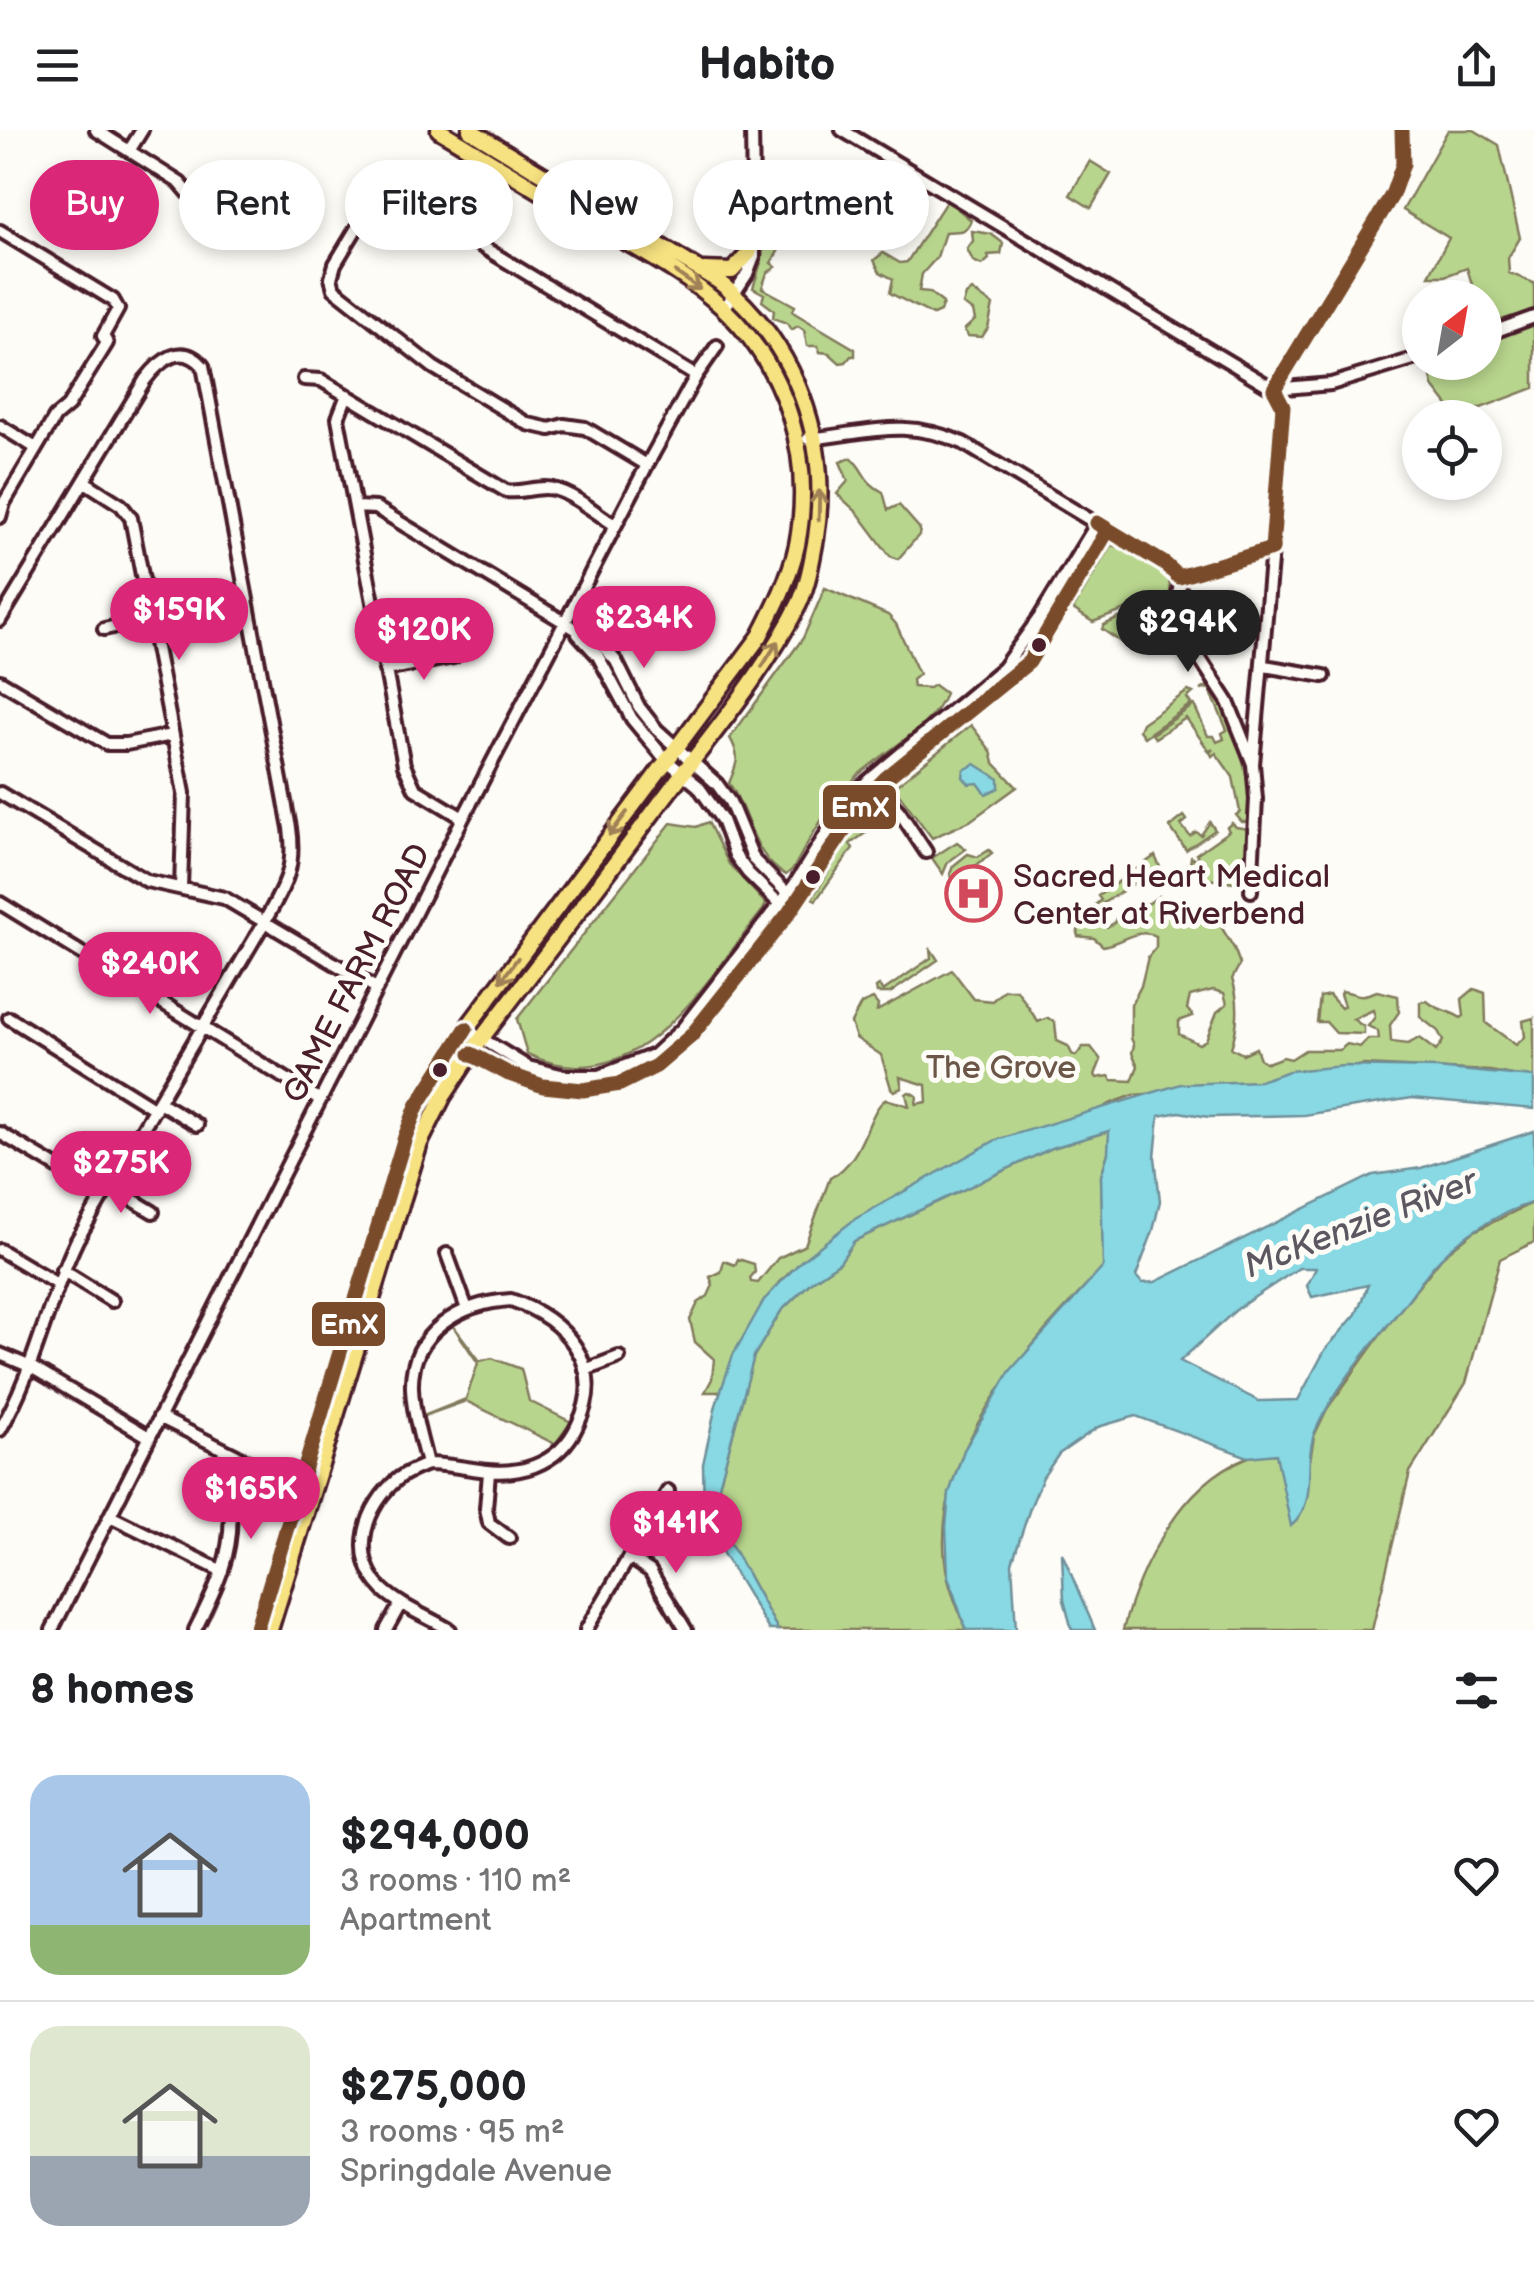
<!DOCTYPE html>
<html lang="en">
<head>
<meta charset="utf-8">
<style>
	:root { --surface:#fff; --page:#f2f2f2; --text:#202124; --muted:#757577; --line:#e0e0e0; --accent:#db2777 }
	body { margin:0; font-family:"Balsamiq Sans",sans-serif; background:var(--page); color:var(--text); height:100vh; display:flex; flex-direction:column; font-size:38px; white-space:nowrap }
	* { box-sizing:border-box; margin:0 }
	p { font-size:32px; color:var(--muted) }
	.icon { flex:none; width:55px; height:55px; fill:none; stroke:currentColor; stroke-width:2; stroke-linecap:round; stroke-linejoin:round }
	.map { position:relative; height:1500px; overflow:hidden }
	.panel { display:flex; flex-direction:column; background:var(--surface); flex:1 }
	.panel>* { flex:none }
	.guide { position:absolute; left:30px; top:30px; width:1000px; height:90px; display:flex; gap:20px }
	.needle { width:65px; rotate:31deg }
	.tools { position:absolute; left:1402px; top:150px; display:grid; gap:20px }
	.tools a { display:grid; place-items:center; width:100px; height:100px; border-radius:50%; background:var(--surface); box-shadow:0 5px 15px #0003; font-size:50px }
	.price { position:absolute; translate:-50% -85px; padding:0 22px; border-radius:35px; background:var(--accent); color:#fff; font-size:32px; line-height:65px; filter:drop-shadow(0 2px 5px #0008) }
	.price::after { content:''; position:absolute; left:50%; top:60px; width:30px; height:22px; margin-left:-15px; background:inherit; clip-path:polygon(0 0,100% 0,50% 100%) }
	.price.current { background:#222; color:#fff }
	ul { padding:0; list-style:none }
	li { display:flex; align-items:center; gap:30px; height:250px; padding:0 30px }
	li+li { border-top:2px solid var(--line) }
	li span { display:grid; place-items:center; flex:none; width:280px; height:200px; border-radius:30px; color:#555 }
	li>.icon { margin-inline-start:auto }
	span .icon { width:120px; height:120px; fill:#fffc; stroke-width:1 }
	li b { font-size:42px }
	h2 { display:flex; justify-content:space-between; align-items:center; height:120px; padding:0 30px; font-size:42px }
	.pill { padding:0 35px; border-radius:45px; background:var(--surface); box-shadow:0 5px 15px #0003; font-size:35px; line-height:90px }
	.pill.current { background:var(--accent); color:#fff }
	header { display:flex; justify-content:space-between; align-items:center; height:130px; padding:0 30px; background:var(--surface); font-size:45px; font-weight:700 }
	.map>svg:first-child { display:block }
	.green { fill:#b8d58d; stroke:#817a5c; stroke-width:2.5; fill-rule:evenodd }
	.water { fill:#88d9e3; stroke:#6f8f99; stroke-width:2.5; fill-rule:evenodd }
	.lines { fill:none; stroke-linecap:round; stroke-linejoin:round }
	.minor-casing { stroke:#4a1f2b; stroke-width:18 }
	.major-casing { stroke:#4a1f2b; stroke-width:21 }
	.minor { stroke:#fdfcf7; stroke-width:10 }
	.major { stroke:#f7e281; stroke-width:14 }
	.bus-1-casing { stroke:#fdfcf7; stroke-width:22 }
	.bus-1 { stroke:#7a4b2a; stroke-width:15 }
	.oneway { stroke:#a08056 }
	.bus-dot { fill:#4a1f2b; stroke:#fdfcf7; stroke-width:4 }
	.labels { text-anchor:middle; stroke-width:10; stroke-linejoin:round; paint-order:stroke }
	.poi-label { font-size:32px; fill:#4a1f2b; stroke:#fdfcf7; text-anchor:start }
	.street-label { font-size:32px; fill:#4a1f2b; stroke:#fdfcf7 }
	.park-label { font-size:32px; fill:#6b5648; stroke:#fdfcf7 }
	.water-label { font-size:35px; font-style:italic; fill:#5d5762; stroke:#fdfcf7 }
	.line-badge { stroke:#fdfcf7; stroke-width:4 }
	.badge-label { font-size:28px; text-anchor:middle; font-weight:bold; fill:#fff }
</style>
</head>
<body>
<header><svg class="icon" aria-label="menu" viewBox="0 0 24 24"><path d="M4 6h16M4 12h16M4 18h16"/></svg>Habito<svg class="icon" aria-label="share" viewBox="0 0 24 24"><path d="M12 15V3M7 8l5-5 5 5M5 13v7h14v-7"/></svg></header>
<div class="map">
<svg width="1534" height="1500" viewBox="0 0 1534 1500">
	<rect width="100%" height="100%" fill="#fdfcf7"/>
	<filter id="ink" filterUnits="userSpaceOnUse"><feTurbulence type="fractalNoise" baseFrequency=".01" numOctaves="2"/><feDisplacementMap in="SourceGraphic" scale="20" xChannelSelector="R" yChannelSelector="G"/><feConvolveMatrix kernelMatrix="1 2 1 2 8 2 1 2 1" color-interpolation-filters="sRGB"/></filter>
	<g filter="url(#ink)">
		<path class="green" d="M1448 0H1474L1499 15 1520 108 1508 128 1509 143 1534 153V180L1485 195V168L1476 167 1467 138 1445 146H1429L1449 108 1403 80Z
			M1090 31 1111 44 1091 78 1070 65Z
			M947 70 971 90C966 105 957 100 945 102L937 127 922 144 919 161 929 162 943 173 940 182 933 185 890 163 893 149 880 142 874 130 883 123 900 133 907 132Z
			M765 91 788 105 771 133 776 137 767 143 762 158 795 176 792 181 796 184 855 219V226H851L846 232 840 233 829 223 820 222 818 216H807L804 200 798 196 791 200 787 193 773 188 774 180 762 171 764 164 753 158 762 129Z
			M972 101 991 104 1003 113 1001 124 988 125 989 129 982 135 973 131 967 119 973 111Z
			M972 160 993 175 988 198 982 207 968 206 964 200 975 190 973 181 963 175 966 165Z
			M1534 191V258L1457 287 1433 256 1428 233 1485 232V208Z
			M851 328C866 341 860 349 883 362L888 380 899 375 920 399 919 405 898 429 890 426 858 383 837 364 848 351 840 332Z
			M1111 415 1125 419 1168 446 1171 462 1161 480 1148 483 1125 480 1093 492 1073 479Z
			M825 458 888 485 896 494 919 544 912 550 913 557 929 558 934 555 945 563C936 596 881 623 855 648 829 675 811 706 793 739L786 745C752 727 750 683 729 653 737 634 741 627 730 608L803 508Z
			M1121 487 1159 491 1125 515 1102 499 1104 495Z
			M1210 554C1235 595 1252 643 1249 692H1242L1236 685 1240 682 1233 647 1216 623 1212 626 1210 622 1213 619 1209 621 1186 588 1155 608 1152 604 1194 575 1208 606H1214L1217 612 1224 609 1222 603 1227 600 1209 558 1201 560Z
			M1188 561 1193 563 1187 568 1191 574 1144 607 1139 600 1142 593Z
			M971 595 991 621 994 633 1017 657 970 691 932 708 894 657Z
			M877 671 897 691 890 696 884 690 850 714 853 718 816 770 812 768C835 735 850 700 877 671Z
			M1184 686 1187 690 1181 695 1190 706 1196 702 1201 705 1210 692 1215 700 1186 720 1170 697Z
			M708 692 729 734 766 774 763 780C705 851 638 976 527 924L517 889 671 693 696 697Z
			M1232 693 1236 697 1249 699 1246 742 1234 752 1206 749 1190 735 1191 727 1194 730 1198 727 1196 724 1229 701 1227 697Z
			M957 712 966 719 948 732 943 744 932 728Z
			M989 720 992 723 955 752 950 744 953 736 968 724 978 727Z
			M1155 726 1160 737 1097 777 1095 775 1101 770 1098 766Z
			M1159 766 1172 777 1203 782 1217 790 1234 818 1240 834 1232 849C1240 871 1238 897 1231 918L1243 924 1256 918 1260 929 1267 933 1283 927 1291 929 1305 920H1340L1347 914 1360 917 1368 909H1379L1378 901 1368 896 1375 887 1373 880 1353 889 1364 897V904L1336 903 1326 892H1317L1320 867 1329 865 1341 878 1344 876 1340 864 1342 861C1361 864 1356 869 1377 861L1398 866 1399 882 1390 895 1391 912 1408 914 1419 908 1436 921 1443 911 1438 901 1420 887V872L1427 871C1438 881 1449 880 1461 888L1464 886 1462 869 1474 859 1485 863 1486 893 1516 915 1525 907 1523 891 1534 888V949L1490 941 1363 935 1268 954 1134 965 1112 973 792 1140 779 1153 721 1262H705L712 1249 714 1229 695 1212 690 1190 698 1173 708 1166 713 1155 710 1147 721 1142 724 1131 735 1135 738 1129 754 1134 755 1142 750 1148 751 1152 758 1153 778 1128 805 1115 830 1048C866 1029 866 982 886 969L909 976 906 964 909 962 917 966 916 974 927 972 926 955 900 947 902 958 894 961 891 958 881 925 856 908 851 893 861 874 873 869 878 875 877 881 952 840 974 869 992 871 1004 860H1017L1038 892 1048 888 1055 893 1057 911 1068 916 1072 924 1076 926 1083 917H1091L1101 930 1095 945 1097 948 1109 946 1112 950 1132 951 1138 936 1132 923 1134 915 1131 908V875L1141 856 1148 827 1156 817V806C1137 797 1121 813 1103 816L1094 808 1078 806 1077 803 1083 789 1107 797 1114 793 1121 778 1149 773ZM1213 860 1224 863 1227 874 1217 882 1206 910 1199 914 1179 904V891L1193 886 1187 879 1190 866Z
			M930 818 938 830 890 863H877L876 858 879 856 883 861 931 828Z
			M1110 1001 1108 1023 1101 1046 1104 1137C1027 1217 922 1327 948 1449 952 1466 960 1483 966 1500H778L727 1407 716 1367 754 1226 781 1181 812 1151 840 1132 854 1111 1052 1018Z
			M1534 1072V1112L1500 1129 1466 1253 1410 1342 1372 1500H1123C1139 1437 1181 1354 1246 1328 1255 1324 1267 1325 1277 1324L1288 1380 1310 1331 1314 1306 1327 1279 1381 1204 1442 1127 1473 1102Z
			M449 1190 480 1231 492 1228 521 1239 529 1271 571 1292 555 1314 466 1271 421 1287 466 1269 478 1233Z"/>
		<path class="water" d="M975 634 999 649V658L986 664 978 653 969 654 963 647 964 640Z
			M1344 936 1436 938 1534 947V979L1412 968 1304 985 1209 987 1179 982 1159 986 1155 1027 1160 1071 1153 1101 1136 1146 1142 1153 1155 1152 1373 1045 1421 1038 1534 1001V1072C1502 1082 1465 1103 1442 1127 1427 1141 1416 1160 1403 1176 1375 1211 1332 1261 1315 1302 1303 1333 1319 1373 1291 1396L1276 1324 1248 1327 1136 1286 1098 1297 1059 1324 1043 1347 1030 1378 1012 1433 1016 1500H966L948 1447 946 1397 949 1363 964 1320 1010 1241 1103 1137 1101 1046 1108 1023 1109 1001 1052 1018 854 1111 840 1132 812 1151 781 1181 754 1226 716 1367 727 1407 778 1500H769L719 1417 704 1381 703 1334 716 1275 733 1225 764 1170 801 1131 855 1089 996 1010 1181 954 1259 951 1289 941ZM1299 1138H1316L1307 1156 1312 1167 1368 1155 1356 1184 1325 1220 1298 1270 1259 1271 1180 1231 1238 1178Z
			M1062 1423 1095 1500H1072L1064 1470Z"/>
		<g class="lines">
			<defs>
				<path id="minor" d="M96 0 180 53 197 73 230 93
					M842 0 1274 259 1331 254 1420 227
					M129 21 142 0
					M0 101 113 170 118 179 103 206 107 213 68 276 55 287 4 373 0 387
					M724 179 747 144 754 126 752 0
					M1485 205 1534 187
					M304 249 321 250 506 361C520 363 531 358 545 358 568 358 596 384 615 395
					M1274 259 1392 65 1403 34 1402 0
					M347 265 338 288 404 635 415 659 463 688
					M0 296 36 318
					M808 309C869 303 903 287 963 313L1173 440 1180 455 1173 487 1228 572 1253 634
					M647 335 585 298 564 295 550 299 528 294 433 237 334 159 331 148 335 134 382 56 696 246
					M85 352 121 375 131 388 184 663 181 758
					M355 377 376 378 602 515 616 531 639 577 657 600 717 654 730 672 754 730 790 766
					M0 490 145 250C160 230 182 212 203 236L290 698C296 740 284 756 265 791L77 1110C47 1172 35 1240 0 1300
					M104 499 150 489
					M578 504 598 526 632 589 666 630 698 656 722 690 735 725 748 743 784 778
					M1264 536 1324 546
					M385 540 454 527
					M0 551 107 614H126L172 605
					M876 655 899 681 926 722
					M0 663 147 751 224 768 376 858
					M1251 761 1256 669 1253 634 1272 419
					M0 773 319 969
					M9 888 155 979
					M466 899 528 937 565 946H599L654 925 682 899 795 754 849 667 1003 538 1039 488 1097 393
					M456 913 509 944 543 956 583 960 620 954 656 936 691 906 789 783 863 672 886 648 1029 532 1108 400
					M159 972 197 995
					M0 1003 104 1065
					M110 1056 153 1082
					M0 1120 57 1154
					M447 1124 467 1179
					M62 1140 112 1171
					M511 1170C565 1189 607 1235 578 1294 569 1314 555 1328 534 1336 497 1350 465 1334 427 1334 421 1309 413 1284 412 1258 410 1202 461 1173 511 1170Z
					M0 1224 31 1237 149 1307
					M585 1240 619 1227
					M159 1287 273 1344
					M427 1334C418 1338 407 1342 399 1348 365 1375 349 1426 382 1459 400 1476 428 1487 450 1500
					M489 1343 486 1378 489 1393 509 1408
					M110 1386 222 1441
					M630 1428 650 1441 686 1500
					M52 1500 463 688 647 335 696 246 717 216
					M195 1500C215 1460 234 1424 230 1378
					M386 1500 401 1473
					M586 1500 668 1361"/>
				<path id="major" d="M704 140 732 141 749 123 754 108
					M256 1500 417 976 466 899 760 506C775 477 790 447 797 415 814 328 787 239 723 178 684 142 635 118 589 91 539 61 489 30 439 0
					M270 1500 420 1013 443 967 481 909C541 831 601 753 660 673 708 609 763 546 799 474 808 454 812 430 816 408 831 310 796 213 718 151L470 0"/>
			</defs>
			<use href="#minor" class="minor-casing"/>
			<use href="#major" class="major-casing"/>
			<use href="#minor" class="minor"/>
			<use href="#major" class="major"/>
			<defs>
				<path id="bus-1" d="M1274 259 1392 65 1403 34 1402 0
					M1097 393 1165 434 1179 447
					M1179 447 1272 419 1283 276 1274 259
					M471 924 509 944 543 956 583 960 620 954 656 936 691 906 789 783 863 672 886 648 1029 532 1108 400
					M256 1500 405 1007 417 976 466 899"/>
			</defs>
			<use href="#bus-1" class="bus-1-casing"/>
			<use href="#bus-1" class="bus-1"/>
		</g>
		<defs><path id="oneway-shaft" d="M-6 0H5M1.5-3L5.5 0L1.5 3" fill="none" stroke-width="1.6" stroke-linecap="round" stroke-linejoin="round" transform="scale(2.5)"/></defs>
		<g class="oneway">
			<use href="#oneway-shaft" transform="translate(688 151) rotate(35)"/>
			<use href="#oneway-shaft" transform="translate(819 375) rotate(-89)"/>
			<use href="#oneway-shaft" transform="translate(770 524) rotate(-58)"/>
			<use href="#oneway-shaft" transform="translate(618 694) rotate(127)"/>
			<use href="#oneway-shaft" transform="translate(509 840) rotate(126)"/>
		</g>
	</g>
	<defs>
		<symbol id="hospital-ring" viewBox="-11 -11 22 22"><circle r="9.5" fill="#fdfcf7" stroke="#d1495b" stroke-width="1.5"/><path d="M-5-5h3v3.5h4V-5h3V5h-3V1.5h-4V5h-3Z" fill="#d1495b"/></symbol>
	</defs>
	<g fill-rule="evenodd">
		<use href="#hospital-ring" x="942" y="732" width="63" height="63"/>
	</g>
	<g class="bus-dot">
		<circle cx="1039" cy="515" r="9"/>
		<circle cx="813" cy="747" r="9"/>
		<circle cx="440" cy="940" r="9"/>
	</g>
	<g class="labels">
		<g class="poi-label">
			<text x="1013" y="757">Sacred Heart Medical<tspan x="1013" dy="37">Center at Riverbend</tspan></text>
		</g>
		<g class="street-label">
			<text transform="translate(356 843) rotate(-63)" y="11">GAME FARM ROAD</text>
		</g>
		<g class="park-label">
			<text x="1001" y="948">The Grove</text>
		</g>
		<g class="water-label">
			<text transform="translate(1360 1093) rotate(-21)" y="12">McKenzie River</text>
		</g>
	</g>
	<g class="line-badge">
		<rect x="821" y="653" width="77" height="48" rx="10" fill="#7a4b2a"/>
		<rect x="310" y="1170" width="77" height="48" rx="10" fill="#7a4b2a"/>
	</g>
	<g class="badge-label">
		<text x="860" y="687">EmX</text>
		<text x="349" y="1204">EmX</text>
	</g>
</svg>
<div class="tools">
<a><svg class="needle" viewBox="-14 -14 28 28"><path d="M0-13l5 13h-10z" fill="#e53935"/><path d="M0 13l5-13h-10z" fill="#757577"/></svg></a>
<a><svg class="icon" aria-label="locate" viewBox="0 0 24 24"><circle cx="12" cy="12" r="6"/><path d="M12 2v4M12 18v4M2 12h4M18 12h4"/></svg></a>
</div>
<b class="price" style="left:179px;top:533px">$159K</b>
<b class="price" style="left:644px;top:541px">$234K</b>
<b class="price current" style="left:1188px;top:545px">$294K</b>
<b class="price" style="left:424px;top:553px">$120K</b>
<b class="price" style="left:150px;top:887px">$240K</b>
<b class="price" style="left:121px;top:1086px">$275K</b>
<b class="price" style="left:251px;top:1412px">$165K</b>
<b class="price" style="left:676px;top:1446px">$141K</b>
<div class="guide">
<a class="pill current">Buy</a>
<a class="pill">Rent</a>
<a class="pill">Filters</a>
<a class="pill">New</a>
<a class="pill">Apartment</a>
</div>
</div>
<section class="panel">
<h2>8 homes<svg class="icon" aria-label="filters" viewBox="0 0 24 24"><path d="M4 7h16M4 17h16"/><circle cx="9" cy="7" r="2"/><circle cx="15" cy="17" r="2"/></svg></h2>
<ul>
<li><span style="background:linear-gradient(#a9c7e8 75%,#8fb573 0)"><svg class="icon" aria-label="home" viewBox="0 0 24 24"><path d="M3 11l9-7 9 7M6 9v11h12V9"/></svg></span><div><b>$294,000</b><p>3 rooms · 110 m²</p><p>Apartment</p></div><svg class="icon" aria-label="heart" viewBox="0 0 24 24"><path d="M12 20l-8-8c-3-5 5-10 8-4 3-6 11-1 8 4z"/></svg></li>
<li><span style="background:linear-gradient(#dfe7d0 65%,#9aa5b1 0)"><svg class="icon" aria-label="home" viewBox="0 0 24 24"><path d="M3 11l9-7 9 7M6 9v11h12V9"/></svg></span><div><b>$275,000</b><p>3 rooms · 95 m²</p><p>Springdale Avenue</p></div><svg class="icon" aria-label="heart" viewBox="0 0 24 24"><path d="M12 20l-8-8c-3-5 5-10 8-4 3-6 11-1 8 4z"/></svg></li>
</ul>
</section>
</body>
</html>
